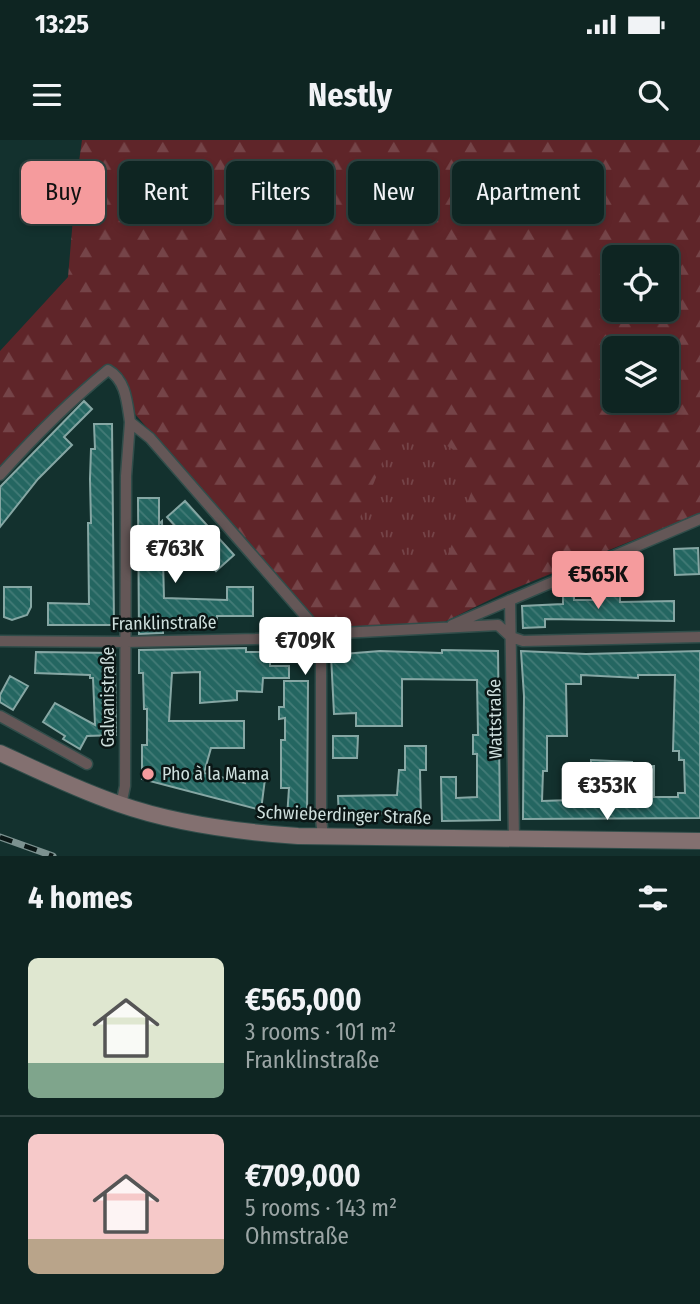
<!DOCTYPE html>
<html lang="en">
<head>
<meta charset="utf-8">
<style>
	:root { --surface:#0e2522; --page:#172d2a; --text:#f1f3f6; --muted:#9ba5a5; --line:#2e4240; --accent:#f59b9d }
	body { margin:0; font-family:"Fira Sans Condensed",sans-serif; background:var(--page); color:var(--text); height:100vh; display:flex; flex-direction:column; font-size:26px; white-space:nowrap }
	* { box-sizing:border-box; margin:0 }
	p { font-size:23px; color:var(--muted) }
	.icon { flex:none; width:38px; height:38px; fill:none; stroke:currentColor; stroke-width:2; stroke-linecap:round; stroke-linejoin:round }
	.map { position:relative; height:716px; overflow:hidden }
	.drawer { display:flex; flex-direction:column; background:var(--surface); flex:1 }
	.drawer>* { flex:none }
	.hud { position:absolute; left:21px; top:21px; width:658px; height:63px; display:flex; gap:14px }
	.fabs { position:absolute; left:602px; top:105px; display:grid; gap:14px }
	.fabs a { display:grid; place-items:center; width:77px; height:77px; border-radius:10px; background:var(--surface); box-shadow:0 4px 10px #0003,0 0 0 2px var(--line); font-size:35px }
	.price { position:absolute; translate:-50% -60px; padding:0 16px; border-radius:7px; background:#fff; color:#222; font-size:23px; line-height:46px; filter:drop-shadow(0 2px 4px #0008) }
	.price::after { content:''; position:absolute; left:50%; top:42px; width:21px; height:16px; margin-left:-10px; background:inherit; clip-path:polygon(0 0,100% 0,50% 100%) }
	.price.active { background:var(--accent); color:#111 }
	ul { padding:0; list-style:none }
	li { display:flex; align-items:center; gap:21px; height:175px; padding:0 28px }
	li+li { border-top:2px solid var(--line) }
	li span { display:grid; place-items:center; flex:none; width:196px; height:140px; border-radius:10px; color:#555 }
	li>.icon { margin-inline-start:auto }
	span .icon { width:84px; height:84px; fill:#fffc; stroke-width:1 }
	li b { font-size:30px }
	h2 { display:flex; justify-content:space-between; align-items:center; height:84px; padding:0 28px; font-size:30px }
	.tag { padding:0 24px; border-radius:10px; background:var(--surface); box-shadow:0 4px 10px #0003,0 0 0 2px var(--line); font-size:24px; line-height:63px }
	.tag.active { background:var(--accent); color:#111 }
	.status { display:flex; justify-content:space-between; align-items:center; height:49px; padding:0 35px; background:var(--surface); direction:ltr }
	.status svg { height:19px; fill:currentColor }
	header { display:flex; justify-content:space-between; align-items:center; height:91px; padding:0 28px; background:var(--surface); font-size:32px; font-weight:700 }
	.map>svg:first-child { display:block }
	.forest { fill:url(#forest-firs); fill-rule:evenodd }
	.park { fill:url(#park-tufts) }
	.building { fill:url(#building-back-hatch); stroke:#86a7a4; stroke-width:2; fill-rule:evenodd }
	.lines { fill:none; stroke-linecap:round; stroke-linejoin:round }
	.minor-casing { stroke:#314d4a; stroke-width:13 }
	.secondary-casing { stroke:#314d4a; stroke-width:18 }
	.minor { stroke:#645757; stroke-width:10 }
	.secondary { stroke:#837070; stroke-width:16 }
	.rail-casing { stroke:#7c9290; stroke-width:7 }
	.rail { stroke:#0a1615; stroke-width:4.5; stroke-dasharray:13; stroke-linecap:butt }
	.poi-dot { fill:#f59b9d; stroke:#0a1615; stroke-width:2.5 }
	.labels { text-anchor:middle; stroke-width:5; stroke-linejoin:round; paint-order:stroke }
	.street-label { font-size:18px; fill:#cedfdd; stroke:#0a1615 }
	.poi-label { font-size:18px; fill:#cedfdd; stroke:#0a1615; text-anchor:start }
</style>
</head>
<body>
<div class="status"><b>13:25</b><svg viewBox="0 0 49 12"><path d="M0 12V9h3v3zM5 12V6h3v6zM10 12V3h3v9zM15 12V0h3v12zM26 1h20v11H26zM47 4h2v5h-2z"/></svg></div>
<header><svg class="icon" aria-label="menu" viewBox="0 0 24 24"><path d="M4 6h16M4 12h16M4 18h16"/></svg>Nestly<svg class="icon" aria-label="search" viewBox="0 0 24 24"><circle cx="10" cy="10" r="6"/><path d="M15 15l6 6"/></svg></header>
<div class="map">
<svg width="700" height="716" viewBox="0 0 700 716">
	<defs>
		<pattern id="forest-firs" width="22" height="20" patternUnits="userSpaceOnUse" patternTransform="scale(1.75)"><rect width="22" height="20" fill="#5f2529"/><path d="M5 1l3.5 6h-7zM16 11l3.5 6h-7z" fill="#754448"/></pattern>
		<pattern id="park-tufts" width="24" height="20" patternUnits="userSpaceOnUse" patternTransform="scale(1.75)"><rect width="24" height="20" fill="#5f2529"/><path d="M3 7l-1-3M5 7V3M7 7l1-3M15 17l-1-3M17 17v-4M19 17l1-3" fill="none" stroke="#754448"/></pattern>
		<pattern id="building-back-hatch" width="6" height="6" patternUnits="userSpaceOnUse" patternTransform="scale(1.75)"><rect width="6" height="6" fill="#246661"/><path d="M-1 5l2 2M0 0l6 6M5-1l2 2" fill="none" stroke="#437b77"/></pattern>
	</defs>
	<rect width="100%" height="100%" fill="#13312e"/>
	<path class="forest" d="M82 0H700V373L506 452 440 484 328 490 308 472 135 274 105 225 34 289 0 327V211L68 137 76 43ZM614 117H667V170H614ZM614 208H667V261H614Z"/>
	<path class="park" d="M423 292 461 314 471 353 447 417H399L359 380 387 310Z"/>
	<path class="building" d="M84 261 92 269 64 297 72 305 38 339 0 387V347Z
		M94 284H112L114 485H48V463L89 464 88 383H91L90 339 91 309H95Z
		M138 358H159V384L162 381 164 458 227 460V447H253V476H217V484L163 487V493L139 494Z
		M185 361 234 415 216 431 167 377Z
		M698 408 699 434 675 435 674 409Z
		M4 447H31V467L27 475 12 480 4 477Z
		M563 454 574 455V460H599V455H620V462L674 461V481L545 479V487L523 488 522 466 563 464Z
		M246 508V512H270V526H289V538H263L262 552 237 551V560L200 563V532L172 533 169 581H244V608H211L204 633 245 643V638L265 639 261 670 142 639V605H147V569H144L143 533H139V510Z
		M442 510 498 511 500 680 442 681 441 637H456V658L477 657V614H473V595H478L477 540 402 539V586H356V573L334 574 331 515 380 511 442 513Z
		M521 511 586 514 700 511V678L523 679 524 556ZM581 535 638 538V535H675L673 611H679V620H684L685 653H678V657H654V626L632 627V622L591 620V655L571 656V660L542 661 543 631H547V596H567L566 544H581Z
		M36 512 115 513 116 595 87 596 80 609 63 599 65 596 43 582 55 563 95 585 93 538H90V535L35 533Z
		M10 536 28 546 13 570 0 562V555Z
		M284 541H308L307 679 287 678 289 648H281V600H285V578L279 579V567H284Z
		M333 596H358L357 618H333Z
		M405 606H426V630H420L421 679H398V673L353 674V679H339L338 656 397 655 399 630H405Z"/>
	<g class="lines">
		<defs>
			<path id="minor" d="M0 335C34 297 69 262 108 230 126 240 127 262 130 282L150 298 321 494V679L323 696
				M510 460 514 699
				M452 485 700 379
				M0 501 126 502 297 498 321 494 498 485 511 497 523 501 700 497
				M0 576 87 624
				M121 665 125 646 126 336 130 282"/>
			<path id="secondary" d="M0 613C39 631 78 650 119 664 176 684 238 692 298 696L700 701"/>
		</defs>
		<use href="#minor" class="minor-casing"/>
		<use href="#secondary" class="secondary-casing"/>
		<use href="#minor" class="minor"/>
		<use href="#secondary" class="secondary"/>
		<defs>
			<path id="rail" d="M0 697 53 716"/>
		</defs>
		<use href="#rail" class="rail-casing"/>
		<use href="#rail" class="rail"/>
	</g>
	<circle class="poi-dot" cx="148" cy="634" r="7"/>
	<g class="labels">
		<g class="street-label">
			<text transform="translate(164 483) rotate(-1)" y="6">Franklinstraße</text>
			<text transform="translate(108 557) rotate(-90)" y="6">Galvanistraße</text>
			<text transform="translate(495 579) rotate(-91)" y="6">Wattstraße</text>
			<text transform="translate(344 675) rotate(2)" y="6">Schwieberdinger Straße</text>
		</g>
		<g class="poi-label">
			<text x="162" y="640">Pho à la Mama</text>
		</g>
	</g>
</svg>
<div class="fabs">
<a><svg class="icon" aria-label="locate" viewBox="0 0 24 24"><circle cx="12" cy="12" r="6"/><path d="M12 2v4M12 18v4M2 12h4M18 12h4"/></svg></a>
<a><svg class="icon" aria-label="layers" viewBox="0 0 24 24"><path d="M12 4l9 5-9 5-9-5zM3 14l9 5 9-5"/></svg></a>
</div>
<b class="price" style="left:175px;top:445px">€763K</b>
<b class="price active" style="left:598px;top:471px">€565K</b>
<b class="price" style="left:305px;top:537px">€709K</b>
<b class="price" style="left:607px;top:682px">€353K</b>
<div class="hud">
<a class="tag active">Buy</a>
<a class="tag">Rent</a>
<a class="tag">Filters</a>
<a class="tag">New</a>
<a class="tag">Apartment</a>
</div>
</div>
<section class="drawer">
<h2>4 homes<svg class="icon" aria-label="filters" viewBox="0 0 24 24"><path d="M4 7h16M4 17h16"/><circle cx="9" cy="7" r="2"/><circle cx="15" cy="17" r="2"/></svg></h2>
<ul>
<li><span style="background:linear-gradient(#dfe7d0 75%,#7fa58c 0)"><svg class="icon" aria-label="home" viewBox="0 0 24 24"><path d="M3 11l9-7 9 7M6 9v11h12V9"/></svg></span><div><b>€565,000</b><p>3 rooms · 101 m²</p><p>Franklinstraße</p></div></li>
<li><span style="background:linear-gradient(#f6c9c9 75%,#b9a48a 0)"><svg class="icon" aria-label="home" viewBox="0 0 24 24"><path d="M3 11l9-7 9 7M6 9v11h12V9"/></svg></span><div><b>€709,000</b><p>5 rooms · 143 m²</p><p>Ohmstraße</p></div></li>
</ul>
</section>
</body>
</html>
